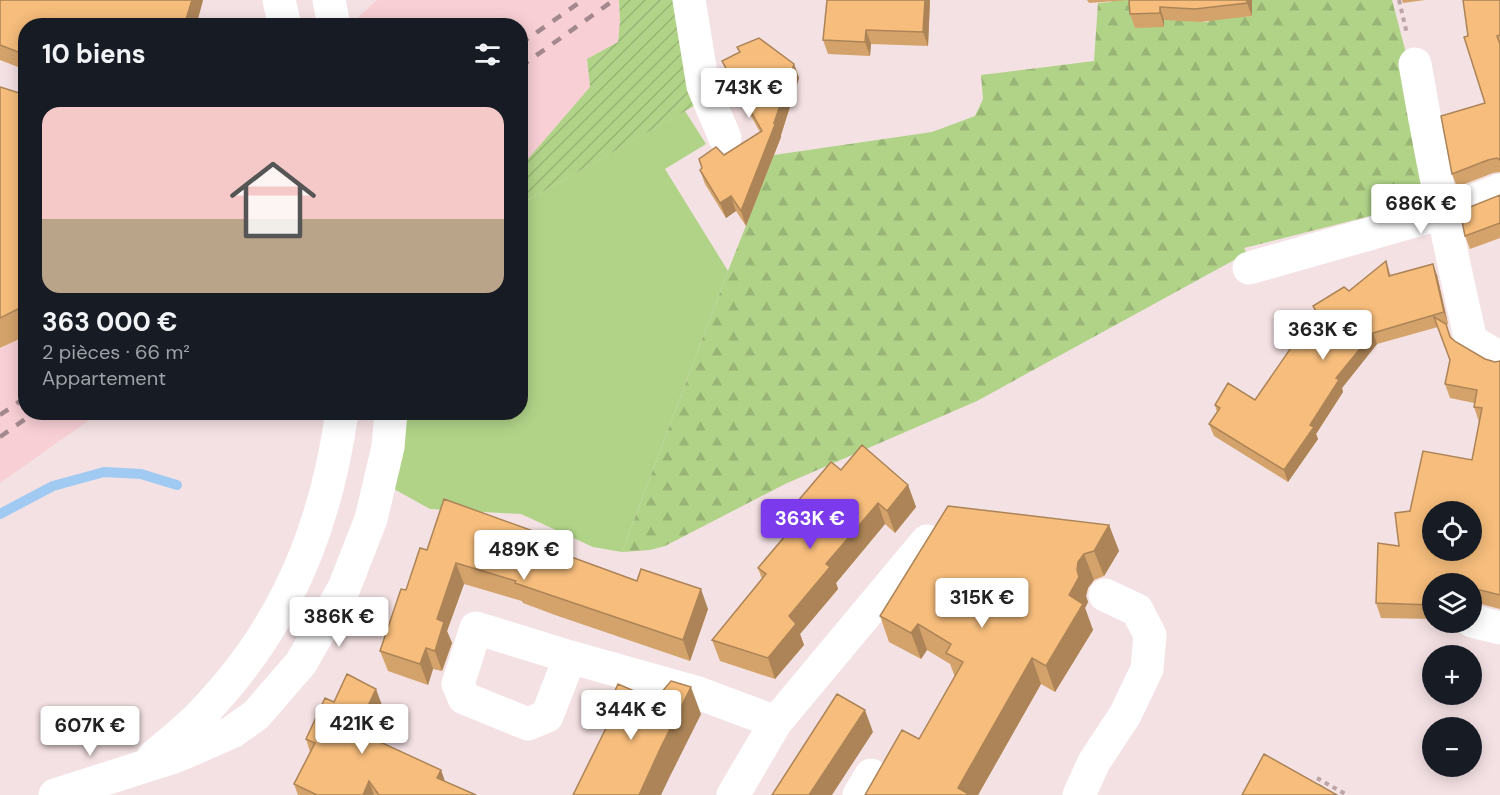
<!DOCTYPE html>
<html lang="fr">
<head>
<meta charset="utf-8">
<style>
	:root { --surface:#171b24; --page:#242831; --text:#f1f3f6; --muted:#9ea1a6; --line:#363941; --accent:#7c3aed }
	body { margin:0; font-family:"DM Sans",sans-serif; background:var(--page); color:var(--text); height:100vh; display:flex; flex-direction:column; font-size:22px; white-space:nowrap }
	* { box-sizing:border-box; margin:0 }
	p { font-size:20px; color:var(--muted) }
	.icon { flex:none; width:33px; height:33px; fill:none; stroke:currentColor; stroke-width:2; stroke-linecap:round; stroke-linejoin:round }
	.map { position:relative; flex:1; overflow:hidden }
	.drawer { position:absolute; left:18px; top:18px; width:510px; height:402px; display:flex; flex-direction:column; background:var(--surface); border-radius:24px; box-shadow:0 3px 15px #0003 }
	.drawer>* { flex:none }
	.tools { position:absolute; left:1422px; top:501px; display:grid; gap:12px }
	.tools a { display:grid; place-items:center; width:60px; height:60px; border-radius:50%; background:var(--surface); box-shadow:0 3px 15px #0003; font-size:30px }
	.price { position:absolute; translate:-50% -51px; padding:0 14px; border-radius:6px; background:#fff; color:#222; font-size:20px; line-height:39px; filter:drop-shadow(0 2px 3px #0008) }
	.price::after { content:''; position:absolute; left:50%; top:36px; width:18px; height:14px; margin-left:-9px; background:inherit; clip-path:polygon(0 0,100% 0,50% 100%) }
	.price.active { background:var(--accent); color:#fff }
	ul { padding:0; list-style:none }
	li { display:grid; align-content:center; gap:12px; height:318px; padding:0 24px }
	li+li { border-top:2px solid var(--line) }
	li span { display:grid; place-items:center; height:186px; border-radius:18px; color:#555 }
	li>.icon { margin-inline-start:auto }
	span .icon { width:108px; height:108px; fill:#fffc; stroke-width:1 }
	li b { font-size:26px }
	h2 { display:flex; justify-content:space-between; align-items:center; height:72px; padding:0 24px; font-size:26px }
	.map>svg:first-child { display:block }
	.built { fill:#f8cfd5 }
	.grass { fill:#b0d388 }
	.forest { fill:url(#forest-firs) }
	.garden { fill:url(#garden-furrows) }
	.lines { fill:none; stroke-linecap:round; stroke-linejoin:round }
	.stream { stroke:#a1caf3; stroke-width:10 }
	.path { stroke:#bca4a7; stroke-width:4; stroke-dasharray:4.5 4.5; stroke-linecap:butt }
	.minor { stroke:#fff; stroke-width:33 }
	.major { stroke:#fff; stroke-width:33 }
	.rail { stroke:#a3888d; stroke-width:4.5; stroke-dasharray:10 10; stroke-linecap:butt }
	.wall { fill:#d4a36b }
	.shaded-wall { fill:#ac8457 }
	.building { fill:#f6bd7c; stroke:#ac8457; stroke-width:1.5; fill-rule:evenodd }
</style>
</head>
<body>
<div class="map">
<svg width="1500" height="795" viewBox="0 0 1500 795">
	<defs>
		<pattern id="forest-firs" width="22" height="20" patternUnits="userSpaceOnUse" patternTransform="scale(1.5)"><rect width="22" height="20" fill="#b0d388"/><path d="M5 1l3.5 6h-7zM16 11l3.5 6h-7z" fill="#99b576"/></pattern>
		<pattern id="garden-furrows" width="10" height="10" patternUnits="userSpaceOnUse" patternTransform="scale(1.5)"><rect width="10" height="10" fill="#b0d388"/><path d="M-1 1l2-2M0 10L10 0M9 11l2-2" fill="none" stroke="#99b576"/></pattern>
	</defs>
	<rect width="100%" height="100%" fill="#f4e1e3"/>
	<path class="built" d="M377 0H619L620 21 618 42 587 59 590 87 521 167 520 26H349Z
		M25 336 26 412 99 413 0 483V349Z"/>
	<path class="grass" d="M685 111 706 144 665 169 728 271 622 552 593 547 521 514 430 509 394 489 405 413 520 412 521 204Z"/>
	<path class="forest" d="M1112 0H1172L1171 20 1209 22 1212 0 1240 17 1252 16V0H1392L1406 53 1433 200 1244 248 1247 253 977 401 785 484 665 546 650 550 622 552 728 271 774 155 932 132 975 116 983 99 981 75 1094 61 1098 3 1111 2Z"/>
	<path class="garden" d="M619 0H679L696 105 521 204V167L590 87 587 59 618 42 620 21Z"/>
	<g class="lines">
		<path class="stream" d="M0 514 53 486 104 472 141 474 177 485"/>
		<path class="path" d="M1399 0 1407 34
			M1317 778 1347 795
			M1319 789 1323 782"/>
		<path class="minor" d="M689 0 703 86 725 138
			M1415 64C1431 157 1450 249 1471 341L1500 358
			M1249 268 1443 213 1500 190
			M1472 621 1500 628
			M570 657 547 716 528 724 464 698 458 684 476 628 570 657 698 693 776 722
			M733 795 776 722 927 541
			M859 795 871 775
			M1079 795 1094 762 1125 715 1147 669 1150 635 1137 610 1105 595"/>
		<path class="major" d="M279 0 285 26
			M329 0 334 26
			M153 757C169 744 184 731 198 718 210 706 221 693 232 680 296 601 328 512 342 412
			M55 795 177 756 232 732 256 715 301 663 344 588 371 519 388 447 391 412"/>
		<path class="rail" d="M520 44 583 0
			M520 67 614 0
			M0 415 26 397
			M0 437 35 412"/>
	</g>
	<path class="wall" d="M0 0H203L196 26H26V70L0 60Z
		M930 0 928 46 871 44 870 56 828 54 823 40Z
		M1087 0H1252V16L1200 22 1164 20V27L1135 28 1130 14 1129 0 1089 3Z
		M1402 0H1425L1403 3Z
		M1500 0V172L1493 173 1457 187 1452 174 1485 103 1468 36Z
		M722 61 794 64 799 78 781 135V137L746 226 736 211 726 218 705 184 700 170 702 168 699 159 724 155 760 132 728 76Z
		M0 87 26 95V336L0 348Z
		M1500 195V238L1470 249 1465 236Z
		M1386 261 1391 276 1437 275 1448 324 1446 325 1451 337 1456 342 1485 359 1495 362 1500 361V609L1477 603H1472V584H1432V619L1381 618 1376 603 1399 546 1410 511 1472 460 1479 422 1474 407V403L1450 398 1445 384 1450 360 1438 327 1377 344 1342 388 1343 392 1316 434 1318 439 1288 482 1214 436 1209 424 1217 412 1215 405 1255 400 1318 319 1313 306 1349 291Z
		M841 470 908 485 916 507 895 533 885 524 836 583 838 589 800 634 804 645 775 679 720 661 712 640 762 579 758 568 803 515 798 501Z
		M1109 525 1119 551 1104 576 1094 580 1088 588 1086 596 1088 602 1085 608 1093 630 1055 692 1041 684 978 795H865L919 739 955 677 950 664 927 650 921 659 889 642 880 616Z
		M547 536 553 550 708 609 690 661 555 615 523 603 522 601 464 584 447 631 452 643 442 671 433 669 428 685 388 671 380 651 406 590 427 550Z
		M655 700 701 714 671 774 609 722 605 713Z
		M334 702 386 716 375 740 441 770 444 781 476 795H298L294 784 310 752 306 739Z"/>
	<path class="shaded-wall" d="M192 0H203L196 26H184Z
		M925 0H930L928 46 923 32Z
		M1247 0H1252V16L1247 3Z
		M1160 7 1164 20V27L1160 13Z
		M866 30 871 44 870 56 865 42Z
		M794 64 799 78 781 135V137L746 226 741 211 774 123Z
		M731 196 736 211 726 218 720 203Z
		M1433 264 1437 275 1448 324 1444 312Z
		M1373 333 1377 344 1342 388 1343 392 1316 434 1318 439 1288 482 1284 470 1336 378Z
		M908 485 916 507 895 533 887 511Z
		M878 503 885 524 836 583 838 589 800 634 804 645 775 679 768 658 789 616 826 564Z
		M1109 525 1119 551 1104 576 1094 551Z
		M547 536 555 556 544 547Z
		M1084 554 1094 580 1088 588 1086 596 1088 602 1085 608 1093 630 1055 692 1046 666 1077 570 1078 562Z
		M456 563 464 584 447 631 452 643 442 671 435 651 437 619Z
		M701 589 708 609 690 661 683 640Z
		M918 624 927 650 921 659 911 633Z
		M426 648 433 669 428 685 420 664Z
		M1032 658 1041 684 978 795H961L958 788Z
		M691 687 701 714 671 774 661 795H639L661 747Z
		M376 689 386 716 366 758 356 731Z
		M865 710 873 732 832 795H809Z
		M441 770 450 795 437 778Z
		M369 781 374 795H363Z"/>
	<path class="building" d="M0 0H192L184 26H26V55L0 45Z
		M827 0H925L923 32 866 30 865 42 823 40Z
		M1129 0H1247V3L1195 9 1160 7V13L1130 14Z
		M1463 0H1500V35L1497 36 1500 44V160L1497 158 1488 160 1452 174 1441 116 1485 103 1464 37 1468 36Z
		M759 38 794 64 774 123 776 122 741 211 731 196 720 203 700 170 702 168 699 159 716 147 724 155 762 131 722 61 740 52 737 47Z
		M0 87 26 95V305L0 318Z
		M1500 195V223L1465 236 1460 211Z
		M1386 261 1389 276 1433 264 1444 312 1373 333 1336 378 1339 380 1310 425 1314 427 1284 470 1209 424 1220 408 1215 405 1228 383 1255 400 1306 326 1320 318 1313 306 1344 287 1349 291Z
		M1434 317 1446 324 1450 337 1456 342 1485 359 1495 362 1500 361V595L1472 588V584H1432V605L1376 603 1378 543 1399 546 1395 513 1410 511 1423 451 1472 460 1482 408 1474 407 1477 390 1445 384 1450 360ZM1432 512H1472V550H1432Z
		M862 445 908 485 887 511 878 503 826 564 830 567 789 616 796 624 768 658 712 640 766 574 758 568 808 509 798 501 831 462 841 470Z
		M444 499 547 536 544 547 637 581 641 569 701 589 683 640 547 594 515 583 516 581 456 563 437 619 444 622 435 651 426 648 420 664 380 651 401 589 406 590 420 548 427 550Z
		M948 506 1109 525 1094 551 1084 554 1078 562 1077 570 1079 577 1069 595 1083 604 1046 666 1032 658 958 788 970 795H865L902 730 919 739 963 662 946 653 951 644 918 624 911 633 880 616Z
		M347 674 376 689 356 731 441 770 437 778 476 795H379L369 781 363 795H317L294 784 315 743 306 739 325 698 334 702Z
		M671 681 691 687 661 747 639 795H573L612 716 605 713 618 684 655 700Z
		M837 694 865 710 809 795H772Z
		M1264 754 1337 795H1242Z"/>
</svg>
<div class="tools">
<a><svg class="icon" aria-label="locate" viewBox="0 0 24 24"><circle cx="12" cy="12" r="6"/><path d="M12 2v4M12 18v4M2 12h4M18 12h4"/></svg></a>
<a><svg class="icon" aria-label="layers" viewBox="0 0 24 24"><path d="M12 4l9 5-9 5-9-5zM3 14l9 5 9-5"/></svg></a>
<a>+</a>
<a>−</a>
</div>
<b class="price" style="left:749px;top:119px">743K €</b>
<b class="price" style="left:1421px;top:235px">686K €</b>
<b class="price" style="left:1323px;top:361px">363K €</b>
<b class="price active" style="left:810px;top:550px">363K €</b>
<b class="price" style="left:524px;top:581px">489K €</b>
<b class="price" style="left:982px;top:629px">315K €</b>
<b class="price" style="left:339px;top:648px">386K €</b>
<b class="price" style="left:631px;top:741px">344K €</b>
<b class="price" style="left:362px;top:755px">421K €</b>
<b class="price" style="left:90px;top:757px">607K €</b>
<section class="drawer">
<h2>10 biens<svg class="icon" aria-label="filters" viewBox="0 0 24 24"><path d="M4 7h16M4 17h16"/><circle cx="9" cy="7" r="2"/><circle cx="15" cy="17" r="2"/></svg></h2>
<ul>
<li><span style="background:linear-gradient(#f6c9c9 60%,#b9a48a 0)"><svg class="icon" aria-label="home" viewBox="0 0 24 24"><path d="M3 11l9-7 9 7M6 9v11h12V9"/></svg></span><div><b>363 000 €</b><p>2 pièces · 66 m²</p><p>Appartement</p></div></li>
</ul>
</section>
</div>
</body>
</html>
